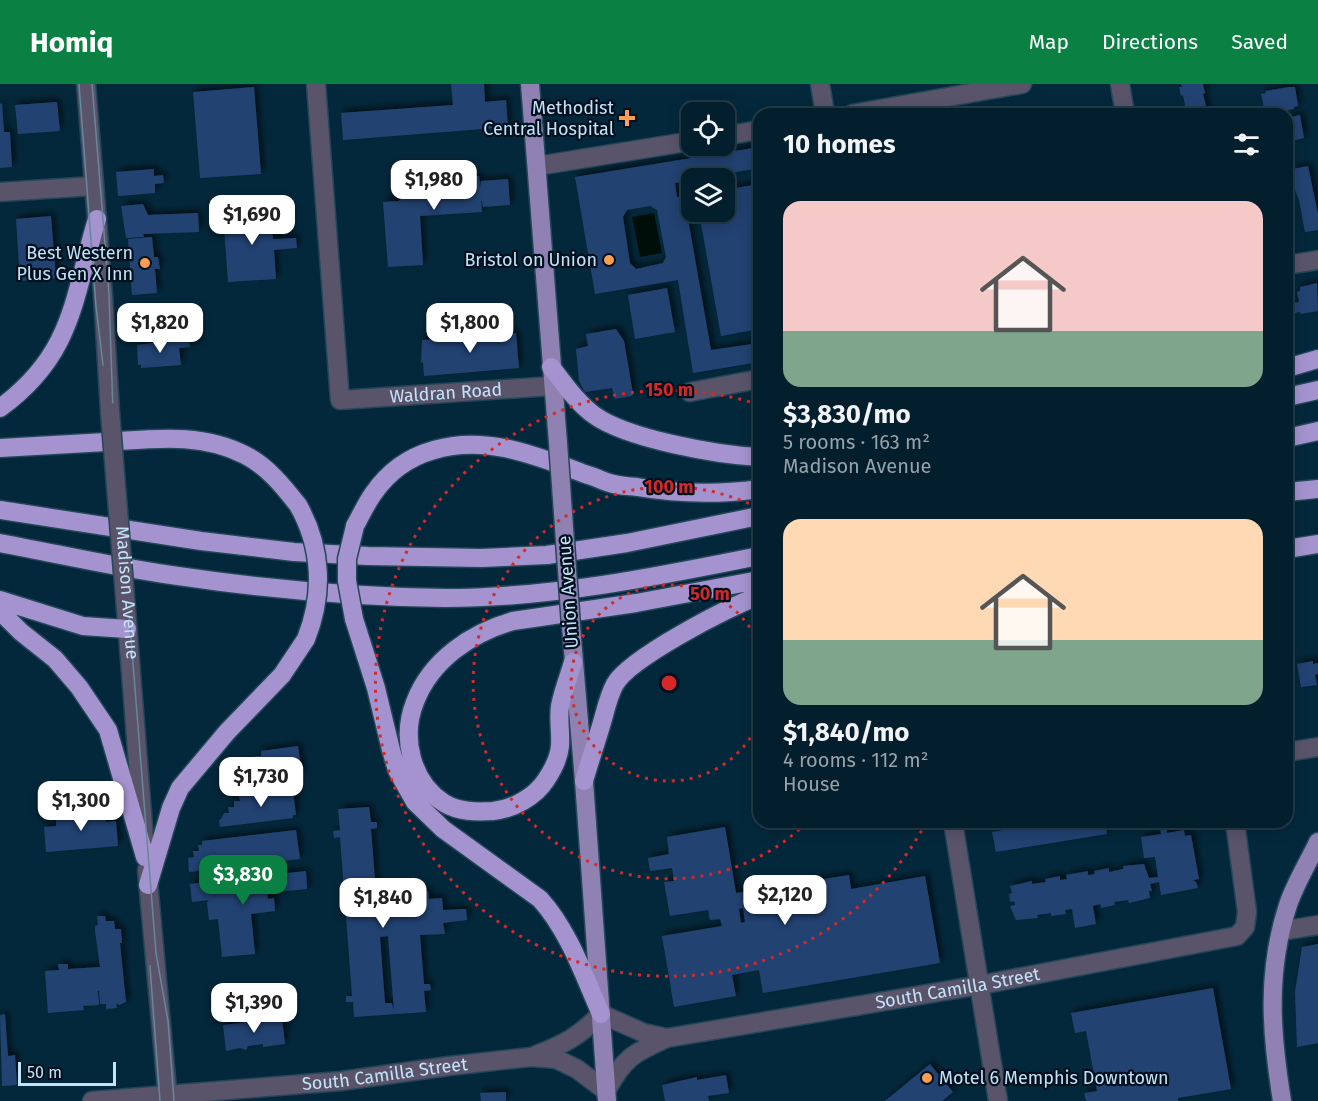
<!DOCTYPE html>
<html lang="en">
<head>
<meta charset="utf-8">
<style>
	:root { --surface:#031e2c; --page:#0d2734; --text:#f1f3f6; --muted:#97a2a9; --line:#243c48; --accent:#0b8043 }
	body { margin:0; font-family:"Fira Sans",sans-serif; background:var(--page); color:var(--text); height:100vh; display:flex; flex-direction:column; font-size:22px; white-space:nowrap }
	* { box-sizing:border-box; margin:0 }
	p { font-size:20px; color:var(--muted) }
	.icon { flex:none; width:33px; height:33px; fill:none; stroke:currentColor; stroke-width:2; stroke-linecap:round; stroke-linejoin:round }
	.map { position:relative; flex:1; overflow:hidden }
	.details { position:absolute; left:753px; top:24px; width:540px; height:720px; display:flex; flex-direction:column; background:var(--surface); border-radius:18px; box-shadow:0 3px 15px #0003,0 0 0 2px var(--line) }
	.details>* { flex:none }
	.buttons { position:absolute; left:681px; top:18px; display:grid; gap:12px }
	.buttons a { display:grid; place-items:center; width:54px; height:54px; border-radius:12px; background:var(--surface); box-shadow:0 3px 15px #0003,0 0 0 2px var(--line); font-size:30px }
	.scale { position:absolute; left:18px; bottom:15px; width:98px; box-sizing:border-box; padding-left:6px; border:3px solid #c3e3f8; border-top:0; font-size:16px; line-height:21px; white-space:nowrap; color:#c3e3f8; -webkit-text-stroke:4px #00101e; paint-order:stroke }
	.price { position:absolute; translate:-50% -51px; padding:0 14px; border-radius:12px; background:#fff; color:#222; font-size:20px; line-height:39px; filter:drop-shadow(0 2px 3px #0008) }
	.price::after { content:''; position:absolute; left:50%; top:36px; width:18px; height:14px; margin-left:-9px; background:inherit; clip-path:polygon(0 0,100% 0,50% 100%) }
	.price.selected { background:var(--accent); color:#fff }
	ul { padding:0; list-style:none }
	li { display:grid; align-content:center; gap:12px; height:318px; padding:0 30px }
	li span { display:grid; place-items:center; height:186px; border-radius:18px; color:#555 }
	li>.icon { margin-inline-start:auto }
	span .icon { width:108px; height:108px; fill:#fffc; stroke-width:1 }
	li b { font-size:26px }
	h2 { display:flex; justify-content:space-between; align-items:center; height:72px; padding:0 30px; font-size:26px }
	header { display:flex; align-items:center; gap:36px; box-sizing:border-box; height:84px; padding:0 30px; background:var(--accent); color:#fff }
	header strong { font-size:28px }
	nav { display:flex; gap:33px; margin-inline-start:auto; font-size:21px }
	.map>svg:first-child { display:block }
	.water { fill:#000e0a }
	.building { fill:#224372; fill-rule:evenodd; filter:url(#shadow) }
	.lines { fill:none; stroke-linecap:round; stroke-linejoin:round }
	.minor-casing { stroke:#234659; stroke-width:21 }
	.major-casing { stroke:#234659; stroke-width:21 }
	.highway-casing { stroke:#234659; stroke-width:21 }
	.minor { stroke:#5a546b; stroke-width:18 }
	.major { stroke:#8f81b2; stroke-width:18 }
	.highway { stroke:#a493ce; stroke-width:18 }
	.tram { stroke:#66889c; stroke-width:1.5 }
	.minor-bridge-casing { stroke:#234659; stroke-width:21; stroke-linecap:butt }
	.major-bridge-casing { stroke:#234659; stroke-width:21; stroke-linecap:butt }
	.highway-bridge-casing { stroke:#234659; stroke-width:21; stroke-linecap:butt }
	.minor-bridge { stroke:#5a546b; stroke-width:18 }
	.major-bridge { stroke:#8f81b2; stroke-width:18 }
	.highway-bridge { stroke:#a493ce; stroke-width:18 }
	.ring { fill:none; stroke:#d62828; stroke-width:3; stroke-dasharray:3 6 }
	.poi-dot { fill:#fc9e52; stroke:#00101e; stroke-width:2 }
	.labels { text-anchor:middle; stroke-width:4.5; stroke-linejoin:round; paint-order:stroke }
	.poi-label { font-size:18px; fill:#c3e3f8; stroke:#00101e; text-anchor:end }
	.street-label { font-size:18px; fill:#c3e3f8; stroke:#00101e }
	.centre { fill:#d62828; stroke:#00101e; stroke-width:3 }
	.ring-label { font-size:18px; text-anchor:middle; font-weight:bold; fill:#d62828; stroke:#00101e; stroke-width:4.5; stroke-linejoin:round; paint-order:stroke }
</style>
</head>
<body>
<header>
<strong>Homiq</strong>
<nav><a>Map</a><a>Directions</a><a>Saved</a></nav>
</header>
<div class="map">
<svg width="1318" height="1017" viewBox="0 0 1318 1017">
	<defs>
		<filter id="shadow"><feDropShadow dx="3.5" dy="-3.5" stdDeviation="3" flood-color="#0009"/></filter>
	</defs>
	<rect width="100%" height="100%" fill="#04283b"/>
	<path class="water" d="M654 129 662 169 640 173 632 133Z"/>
	<path class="building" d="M451 0H484L485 18 506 16 508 43 343 56 341 29 453 21Z
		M1181 0H1203L1205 9 1203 10 1208 30H1184V27L1186 26 1183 11 1181 12 1179 3H1182Z
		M254 3 261 90 200 94 193 8Z
		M1289 3H1295L1298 22 1294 23V25L1269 29V27L1265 28 1261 10 1266 9 1265 7Z
		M57 18 60 47 18 50 15 21Z
		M2 19 4 48H10L12 83 0 84V20Z
		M1300 31 1304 54 1287 58V34Z
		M759 63V84L702 94H692V96L675 99 677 113 684 112 711 266 759 259V278L693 289 678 196 595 210 575 93ZM650 122 657 126 666 173 663 179 636 185 630 179 623 133 627 126Z
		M1308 82 1318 130V146L1305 148 1299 116 1295 106 1293 85Z
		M154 85V92L163 91 164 99 155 100V109L118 112 116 88Z
		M479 92 480 103 481 97 508 95 510 121 483 123 481 114 482 128 420 132 423 181 388 183 383 118 399 117 402 113 401 98Z
		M759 100V245L721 252 699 128H724V106Z
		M143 120 148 131 198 129 199 148 143 150 144 153 126 154 121 122Z
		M271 127 273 155 296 154 297 164 274 166 276 195 228 198 223 130Z
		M51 132 56 194 20 197 16 135Z
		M152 153 154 173H158L160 185H155L157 209 132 211 128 155Z
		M1317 199 1318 227 1300 230V228L1295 229 1293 219 1299 218 1297 208 1300 207V203Z
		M667 204 675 248 635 255 628 211Z
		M616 245 624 257 633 310 632 312 615 315 612 304 585 308 579 297 576 265 588 262 586 250Z
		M516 249 519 284 424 292 423 278 421 279 422 256Z
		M159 258H189L190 263 179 264 181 281 141 284V281H138L137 261Z
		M1313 577V580L1318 579V590L1315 591 1317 601 1301 603 1297 580Z
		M298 662 302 691 257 696 255 672H261V667Z
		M290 705V708L293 707 296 731H293V734L220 743 219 736 221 735 224 729H229L228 723H234V717H240L239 711Z
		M369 723 371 738H377V744L371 745 377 821 418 817 419 808 428 807 429 815 442 814 443 826 466 825 467 836 443 839 445 850 420 851 424 900H430L431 906 424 907 426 928 354 933 353 918H346V912H352L340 753 334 754 333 747 340 746 338 725ZM388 852 394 927 392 919H385L380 853Z
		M105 726 106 738 116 737 118 762 46 768 44 743 56 742V730Z
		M1050 738H1105L1107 750 996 768 992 748Z
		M1145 738H1172L1165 740 1167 749 1184 746 1185 752 1191 751 1199 795 1193 796 1196 798 1198 804 1161 811 1159 798 1150 800 1152 807H1149L1150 814 1129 819 1128 816 1114 818 1115 821 1101 824 1100 820 1093 822 1096 840 1075 844 1072 825 1065 826 1066 830 1051 832V829L1037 831 1038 834 1016 836 1010 822 1015 821 1014 817 1010 818 1009 810 1012 809 1010 802 1032 797V800L1046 798 1045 795 1060 792V796L1067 795 1066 791 1088 787V791L1095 790 1094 787 1109 784V788L1123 785V782L1144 780 1149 794 1158 793 1155 773 1144 774 1141 753 1161 750 1160 741 1153 742 1152 739 1145 740Z
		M725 743 736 809 849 791 851 805 925 792 940 879 763 909 759 886 732 891 736 912 674 923 662 852 722 842 720 835 710 836 708 826 670 832 664 798 674 797 672 784 650 787 648 774 669 770 667 753ZM743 824 745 838 741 839 739 825Z
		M296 746 300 775 189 788 188 774 194 773 193 767H199L198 761H202V757Z
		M306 787 307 805 267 809 268 815 274 814 275 827 251 830 255 870 222 873 218 835 209 836 207 818 209 816 192 818 190 800Z
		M97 832H105L106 837H114L115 845H121L122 859H120L126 918 119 921 116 919 117 924 106 925V920H100L99 907H98L99 921 83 922 84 926 48 929 45 887 59 886 58 880H68V885L100 883 95 847V842L98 841Z
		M1318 860V959L1297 963 1295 908 1302 863Z
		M1213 904 1231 1005 1178 1014V1017H1086L1084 1009 1097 1007 1086 947 1075 949 1071 929Z
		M5 930 8 972 15 971 17 1001 2 1002 0 931Z
		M282 934 285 960 263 963V960L248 962 246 966 240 964 226 967 223 941Z
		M930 980 953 1008 942 1017H885Z
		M726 991 729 1009 708 1012 709 1017H665L662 1001 697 993V996Z
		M506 1008V1017H481L480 1009Z"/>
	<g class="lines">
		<defs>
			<g id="minor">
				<path d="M86 0 103 211 110 328"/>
				<path id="s1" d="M316 0 340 316 553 302"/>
				<path d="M820 0 825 30"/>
				<path d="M1120 0 1125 30"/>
				<path d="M852 30 1022 0"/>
				<path d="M724 52 759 46"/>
				<path d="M537 82 692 57"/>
				<path d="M0 108 94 102"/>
				<path d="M1287 181 1318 176"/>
				<path d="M690 308 759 295"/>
				<path d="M126 525 144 755"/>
				<path d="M1287 668 1318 663"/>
				<path d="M953 738 998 1017"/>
				<path d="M147 786 168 1017"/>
				<path d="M1281 847 1318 841"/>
				<path d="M536 971C565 960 579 952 601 930L644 949 667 954"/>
				<path id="s2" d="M92 1017 341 997 449 982 531 973 556 975 577 985 606 1007C624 974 633 969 667 954L980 901 1237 852 1245 843 1247 828 1235 738"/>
			</g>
			<path id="major" d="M530 0 558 359
				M571 542 584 697 607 1017
				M1282 1017C1271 949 1266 888 1288 821 1295 800 1308 779 1318 758"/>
			<path id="highway" d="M551 283C564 299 577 319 594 331 627 355 718 371 759 373
				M1287 284 1318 275
				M1287 313 1318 306
				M0 324C74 270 73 214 97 135
				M1287 354 1318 347
				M0 364C35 362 70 360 106 358 153 355 201 348 245 371 267 382 283 402 298 421
				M1287 408 1318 405
				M0 426 201 457 294 468 368 472 481 474 547 471 627 459 759 432
				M355 442C361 431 366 420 373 410 388 388 409 373 434 366 487 350 539 373 588 391 596 393 602 397 610 399 618 402 628 402 637 403 678 410 717 411 759 405
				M0 459C59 470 119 484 178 492 266 505 356 513 445 514 551 514 655 493 759 472
				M1287 465 1318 460
				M0 516 83 542 127 545
				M0 527 21 548 55 575 79 603 108 646 145 773
				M354 535 376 604 391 666 397 686 415 718 443 745 540 815C569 847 584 892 601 930
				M573 578C569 592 563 607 560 622 558 635 561 649 560 662 559 673 552 687 546 696 535 713 513 725 493 727 476 728 459 728 444 719 411 698 401 653 415 618 431 576 471 549 513 537L636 519 759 496
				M584 697C590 676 597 656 603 635 606 624 609 611 615 600 630 574 728 523 759 512
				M148 801 171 724 180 704 227 648 282 591 306 555"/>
		</defs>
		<use href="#minor" class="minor-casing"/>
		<use href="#major" class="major-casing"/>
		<use href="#highway" class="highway-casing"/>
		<use href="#minor" class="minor"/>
		<use href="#major" class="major"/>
		<use href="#highway" class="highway"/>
		<g class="tram">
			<path d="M79 0 96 222 103 281"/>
			<path id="s3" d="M92 0 109 210 113 328 156 869 168 937 174 1017"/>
			<path d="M150 882 160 1017"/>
		</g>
		<defs>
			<path id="minor-bridge" d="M110 328 126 525"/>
			<path id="major-bridge" d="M558 359 571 542"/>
			<path id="highway-bridge" d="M298 421C322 463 324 510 306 555
				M354 535 347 497V475L355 442"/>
		</defs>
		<use href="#minor-bridge" class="minor-bridge-casing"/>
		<use href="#major-bridge" class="major-bridge-casing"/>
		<use href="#highway-bridge" class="highway-bridge-casing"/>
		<use href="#minor-bridge" class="minor-bridge"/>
		<use href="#major-bridge" class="major-bridge"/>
		<use href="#highway-bridge" class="highway-bridge"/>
	</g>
	<g class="ring">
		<path d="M759 638A98 98 0 1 1 759 560"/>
		<path d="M806 739A196 196 0 1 1 758 424"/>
		<path d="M926 739A293 293 0 1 1 757 320"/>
	</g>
	<g class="poi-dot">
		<path d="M624 25h6v6h6v6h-6v6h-6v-6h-6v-6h6z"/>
		<circle cx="609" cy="176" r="6"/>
		<circle cx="145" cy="179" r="6"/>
		<circle cx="927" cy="994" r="6"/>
	</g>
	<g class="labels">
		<g class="poi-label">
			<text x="614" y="30">Methodist<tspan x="614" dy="21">Central Hospital</tspan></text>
			<text x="133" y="175">Best Western<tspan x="133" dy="21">Plus Gen X Inn</tspan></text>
			<text x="597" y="182">Bristol on Union</text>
			<text x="939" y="1000" text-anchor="start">Motel 6 Memphis Downtown</text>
		</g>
		<g class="street-label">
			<text dy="6" stroke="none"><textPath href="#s1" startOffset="423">Waldran Road</textPath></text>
			<text transform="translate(568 508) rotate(-94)" y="6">Union Avenue</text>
			<text dy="6" stroke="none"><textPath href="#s3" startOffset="510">Madison Avenue</textPath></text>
			<text dy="6" stroke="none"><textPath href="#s2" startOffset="904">South Camilla Street</textPath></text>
			<text dy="6" stroke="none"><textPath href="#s2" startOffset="294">South Camilla Street</textPath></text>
		</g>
	</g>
	<circle cx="669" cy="599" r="9" class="centre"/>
	<g class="ring-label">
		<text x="669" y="312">150 m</text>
		<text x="669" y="409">100 m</text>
		<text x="710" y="516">50 m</text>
	</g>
</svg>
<div class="buttons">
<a><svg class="icon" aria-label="locate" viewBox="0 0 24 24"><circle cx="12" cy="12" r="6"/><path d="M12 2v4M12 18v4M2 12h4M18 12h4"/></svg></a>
<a><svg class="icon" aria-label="layers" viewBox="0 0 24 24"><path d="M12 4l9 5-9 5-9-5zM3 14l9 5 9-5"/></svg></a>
</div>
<div class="scale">50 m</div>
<b class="price" style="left:434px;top:127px">$1,980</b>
<b class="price" style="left:252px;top:162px">$1,690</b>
<b class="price" style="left:160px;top:270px">$1,820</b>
<b class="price" style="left:470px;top:270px">$1,800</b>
<b class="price" style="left:261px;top:724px">$1,730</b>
<b class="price" style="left:81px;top:748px">$1,300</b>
<b class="price selected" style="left:243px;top:822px">$3,830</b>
<b class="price" style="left:785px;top:842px">$2,120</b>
<b class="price" style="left:383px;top:845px">$1,840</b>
<b class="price" style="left:254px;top:950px">$1,390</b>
<section class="details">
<h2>10 homes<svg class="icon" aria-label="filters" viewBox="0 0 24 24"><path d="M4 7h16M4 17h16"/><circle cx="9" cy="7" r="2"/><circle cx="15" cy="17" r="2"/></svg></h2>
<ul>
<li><span style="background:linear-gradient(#f6c9c9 70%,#7fa58c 0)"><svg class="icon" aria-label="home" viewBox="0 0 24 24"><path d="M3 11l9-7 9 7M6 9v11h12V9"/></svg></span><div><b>$3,830/mo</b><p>5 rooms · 163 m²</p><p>Madison Avenue</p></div></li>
<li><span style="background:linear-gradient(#ffd9b3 65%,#7fa58c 0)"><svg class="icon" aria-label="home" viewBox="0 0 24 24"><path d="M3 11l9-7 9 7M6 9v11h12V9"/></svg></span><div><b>$1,840/mo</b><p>4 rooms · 112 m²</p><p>House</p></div></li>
</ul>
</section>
</div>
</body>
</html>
